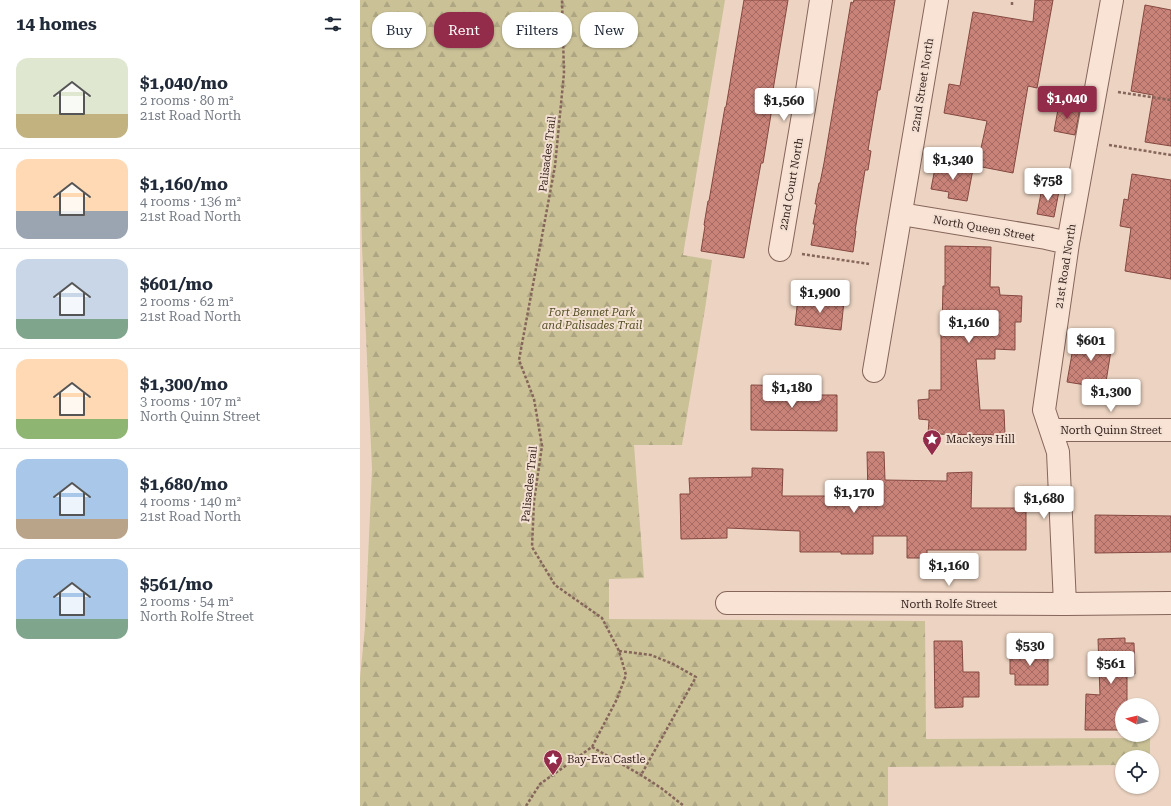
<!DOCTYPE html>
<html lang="en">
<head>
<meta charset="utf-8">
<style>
	:root { --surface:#fff; --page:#f6f6f7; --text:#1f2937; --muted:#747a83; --line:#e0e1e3; --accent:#932c4a }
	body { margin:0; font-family:"Roboto Serif",serif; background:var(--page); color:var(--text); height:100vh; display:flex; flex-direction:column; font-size:15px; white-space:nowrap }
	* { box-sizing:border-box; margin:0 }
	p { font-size:13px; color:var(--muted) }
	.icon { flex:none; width:22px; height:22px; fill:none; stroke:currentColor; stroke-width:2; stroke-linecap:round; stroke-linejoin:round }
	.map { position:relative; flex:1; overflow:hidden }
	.drawer { display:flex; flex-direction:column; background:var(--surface); width:360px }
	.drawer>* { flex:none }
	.banner { position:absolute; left:12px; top:12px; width:380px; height:36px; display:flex; gap:8px }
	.needle { width:26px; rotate:277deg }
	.tools { position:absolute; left:755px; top:698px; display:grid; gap:8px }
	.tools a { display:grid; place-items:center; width:44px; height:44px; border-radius:50%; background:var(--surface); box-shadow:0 1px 3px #0004; font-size:20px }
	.price { position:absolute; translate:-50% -34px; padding:0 9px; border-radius:4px; background:#fff; color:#222; font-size:13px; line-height:26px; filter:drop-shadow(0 1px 2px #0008) }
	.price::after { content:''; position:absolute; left:50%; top:24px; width:12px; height:9px; margin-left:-6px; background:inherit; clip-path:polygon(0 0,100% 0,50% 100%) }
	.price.active { background:var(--accent); color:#fff }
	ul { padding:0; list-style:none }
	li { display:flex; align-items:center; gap:12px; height:100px; padding:0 16px }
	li+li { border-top:1px solid var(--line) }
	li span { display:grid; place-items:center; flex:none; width:112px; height:80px; border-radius:12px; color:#555 }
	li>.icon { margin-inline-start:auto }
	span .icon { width:48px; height:48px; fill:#fffc; stroke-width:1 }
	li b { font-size:17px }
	h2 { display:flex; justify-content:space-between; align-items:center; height:48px; padding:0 16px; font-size:17px }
	.pill { padding:0 14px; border-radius:16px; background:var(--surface); box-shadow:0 1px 3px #0004; font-size:14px; line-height:36px }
	.pill.active { background:var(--accent); color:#fff }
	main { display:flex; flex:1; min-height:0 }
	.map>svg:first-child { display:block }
	.forest { fill:url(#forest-firs) }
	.building { fill:url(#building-cross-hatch); stroke:#844841 }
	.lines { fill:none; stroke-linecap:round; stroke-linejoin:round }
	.minor-casing { stroke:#86655a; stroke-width:24 }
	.path { stroke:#86655a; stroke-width:2.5; stroke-dasharray:3 2; stroke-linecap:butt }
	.minor { stroke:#f8e3d5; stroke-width:22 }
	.labels { text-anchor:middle; stroke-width:4; stroke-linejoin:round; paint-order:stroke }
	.street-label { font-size:11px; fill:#36231e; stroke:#f4e0d2 }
	.park-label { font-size:11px; font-style:italic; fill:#525025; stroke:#f4e0d2 }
	.poi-label { font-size:11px; fill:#36231e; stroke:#f4e0d2; text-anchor:start }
</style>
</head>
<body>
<main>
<section class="drawer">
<h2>14 homes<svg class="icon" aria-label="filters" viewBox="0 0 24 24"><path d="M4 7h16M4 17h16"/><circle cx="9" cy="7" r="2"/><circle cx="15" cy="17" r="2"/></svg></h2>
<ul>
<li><span style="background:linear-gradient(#dfe7d0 70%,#c2b280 0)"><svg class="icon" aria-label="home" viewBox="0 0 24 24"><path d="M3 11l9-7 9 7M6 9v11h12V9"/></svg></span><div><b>$1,040/mo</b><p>2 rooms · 80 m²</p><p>21st Road North</p></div></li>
<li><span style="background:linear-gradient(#ffd9b3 65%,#9aa5b1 0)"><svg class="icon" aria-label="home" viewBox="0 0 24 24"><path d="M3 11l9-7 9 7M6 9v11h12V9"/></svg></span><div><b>$1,160/mo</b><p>4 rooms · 136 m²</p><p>21st Road North</p></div></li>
<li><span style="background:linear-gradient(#c9d6e8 75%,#7fa58c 0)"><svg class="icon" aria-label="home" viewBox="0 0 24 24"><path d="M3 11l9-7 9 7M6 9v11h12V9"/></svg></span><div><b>$601/mo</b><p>2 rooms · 62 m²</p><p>21st Road North</p></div></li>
<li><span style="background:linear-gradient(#ffd9b3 75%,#8fb573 0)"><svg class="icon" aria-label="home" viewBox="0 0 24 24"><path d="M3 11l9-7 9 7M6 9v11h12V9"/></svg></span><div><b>$1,300/mo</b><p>3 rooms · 107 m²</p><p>North Quinn Street</p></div></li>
<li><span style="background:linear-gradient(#a9c7e8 75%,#b9a48a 0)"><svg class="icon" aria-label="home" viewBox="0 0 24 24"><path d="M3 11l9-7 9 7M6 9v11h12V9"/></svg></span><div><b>$1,680/mo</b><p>4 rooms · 140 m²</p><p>21st Road North</p></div></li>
<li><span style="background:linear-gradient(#a9c7e8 75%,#7fa58c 0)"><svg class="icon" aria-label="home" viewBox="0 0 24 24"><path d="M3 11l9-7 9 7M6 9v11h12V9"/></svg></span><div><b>$561/mo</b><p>2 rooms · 54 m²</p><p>North Rolfe Street</p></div></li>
</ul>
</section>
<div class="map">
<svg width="811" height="806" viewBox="0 0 811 806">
	<defs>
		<pattern id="forest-firs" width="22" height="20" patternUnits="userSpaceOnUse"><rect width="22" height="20" fill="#cac197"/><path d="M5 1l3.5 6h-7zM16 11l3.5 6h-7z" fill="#aea682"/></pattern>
		<pattern id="building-cross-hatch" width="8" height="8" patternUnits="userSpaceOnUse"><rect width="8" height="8" fill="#ca8379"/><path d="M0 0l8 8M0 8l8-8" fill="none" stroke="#a56b63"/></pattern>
	</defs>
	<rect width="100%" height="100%" fill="#edd4c2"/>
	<path class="forest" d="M0 0H365L323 255 352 260 345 309 322 445H274L284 578 249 579V619L565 621 566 739 790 738V757H762V765L528 767V806H0V678L5 627 12 469 2 247 0 162Z"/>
	<path class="building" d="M384 0H428L413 90H415L403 163H401L384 258 341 251 345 226 344 225 348 201H349L365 107H366Z
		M494 0H535L520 90H518L508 150 511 151 508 170H505L495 231H496L493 252 451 245 455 224H453L457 204H455L459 183H460L464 163 491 2 493 3Z
		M675 0H693L677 88 668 86 653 173 617 166 627 121 584 113 589 84 600 86 613 12 673 22Z
		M785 5 811 10V146L785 142 793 95 771 91Z
		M699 104 720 108 715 135 694 131Z
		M576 163 613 169 607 201 588 198 589 192 571 189Z
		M772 174 811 180V279L765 271 771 228 760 226 764 199 768 200Z
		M682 188 699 191 694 217 677 214Z
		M585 246 631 247 630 287H639L640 295 662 296 661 322H655V350L635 349V359H616L620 410H644L645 435 568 434 569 420 559 419 558 400 569 399V390H581V329H582L583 286H585Z
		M438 298 484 301 481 330 435 325Z
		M725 334 753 338 745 388 707 382 713 348 723 349Z
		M391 385 455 386V395H477V431L391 430Z
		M507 452H524L525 480 587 481V473L612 472 611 508H666V550H567V558H547V536H513V554H481V552H440V531L367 528V538L321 539 320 494H330L329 478 392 477V468L423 469 422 496H508Z
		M735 515 811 516V552L735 553Z
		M765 638V643H774L775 674H767V705H762V730H725L726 694 740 695 738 639Z
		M574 641H602L603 672H619V697H603V707L575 708Z
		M650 650H688V685H655V674H650Z"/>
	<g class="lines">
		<defs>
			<path id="minor" d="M541 214 686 238 708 243
				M420 250 446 97 461 0
				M514 371 577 0
				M691 430H811
				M367 603 705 604 811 603
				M705 604 698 452 684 410 708 243 752 0"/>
		</defs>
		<use href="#minor" class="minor-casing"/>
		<path class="path" d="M652 5V0
			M758 92 811 100
			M749 145 811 155
			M442 254 509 264
			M259 651 291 655 313 664 336 677 281 775
			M232 747 281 775 301 788 324 806
			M166 806 180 784 232 747 257 699 266 675 259 651 242 618 195 585 172 547 174 501 182 446 174 399 159 360 195 166 204 73 202 0"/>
		<use href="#minor" class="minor"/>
	</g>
	<defs>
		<symbol id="sight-pin" viewBox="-11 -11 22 30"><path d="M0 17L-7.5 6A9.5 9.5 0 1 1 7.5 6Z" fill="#932c4a" stroke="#f4e0d2"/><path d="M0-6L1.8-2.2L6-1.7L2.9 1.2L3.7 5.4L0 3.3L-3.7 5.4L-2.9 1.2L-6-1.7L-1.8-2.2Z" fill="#fff"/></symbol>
	</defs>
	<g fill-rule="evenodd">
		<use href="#sight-pin" x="561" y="428" width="22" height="30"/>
		<use href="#sight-pin" x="182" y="748" width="22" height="30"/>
	</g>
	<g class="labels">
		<g class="street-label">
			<text transform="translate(562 85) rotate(-81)" y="4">22nd Street North</text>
			<text transform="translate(187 154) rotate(-83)" y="4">Palisades Trail</text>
			<text transform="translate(431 184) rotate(-80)" y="4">22nd Court North</text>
			<text transform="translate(624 228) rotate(10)" y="4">North Queen Street</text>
			<text transform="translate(705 266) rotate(-81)" y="4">21st Road North</text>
			<text x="751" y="434">North Quinn Street</text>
			<text transform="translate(169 484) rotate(-84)" y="4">Palisades Trail</text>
			<text x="589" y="608">North Rolfe Street</text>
		</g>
		<g class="park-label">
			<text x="232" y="316">Fort Bennet Park<tspan x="232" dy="13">and Palisades Trail</tspan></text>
		</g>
		<g class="poi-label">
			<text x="586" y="443">Mackeys Hill</text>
			<text x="207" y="763">Bay-Eva Castle</text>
		</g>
	</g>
</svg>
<div class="tools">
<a><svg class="needle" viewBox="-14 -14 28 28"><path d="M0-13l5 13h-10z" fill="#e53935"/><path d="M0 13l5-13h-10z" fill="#747a83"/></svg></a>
<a><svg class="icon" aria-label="locate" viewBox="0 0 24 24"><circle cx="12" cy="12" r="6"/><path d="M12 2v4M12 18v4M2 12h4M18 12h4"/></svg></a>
</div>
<b class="price active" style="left:707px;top:120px">$1,040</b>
<b class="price" style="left:424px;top:122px">$1,560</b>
<b class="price" style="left:593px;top:181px">$1,340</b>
<b class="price" style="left:688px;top:202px">$758</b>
<b class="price" style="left:460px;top:314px">$1,900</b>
<b class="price" style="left:609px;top:344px">$1,160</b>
<b class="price" style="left:731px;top:362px">$601</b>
<b class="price" style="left:432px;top:409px">$1,180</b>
<b class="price" style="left:751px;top:413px">$1,300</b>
<b class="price" style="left:494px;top:514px">$1,170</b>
<b class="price" style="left:684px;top:520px">$1,680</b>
<b class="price" style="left:589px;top:587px">$1,160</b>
<b class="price" style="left:670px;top:667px">$530</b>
<b class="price" style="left:751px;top:685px">$561</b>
<div class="banner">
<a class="pill">Buy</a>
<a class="pill active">Rent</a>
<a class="pill">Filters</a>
<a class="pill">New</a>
</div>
</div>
</main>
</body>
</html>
